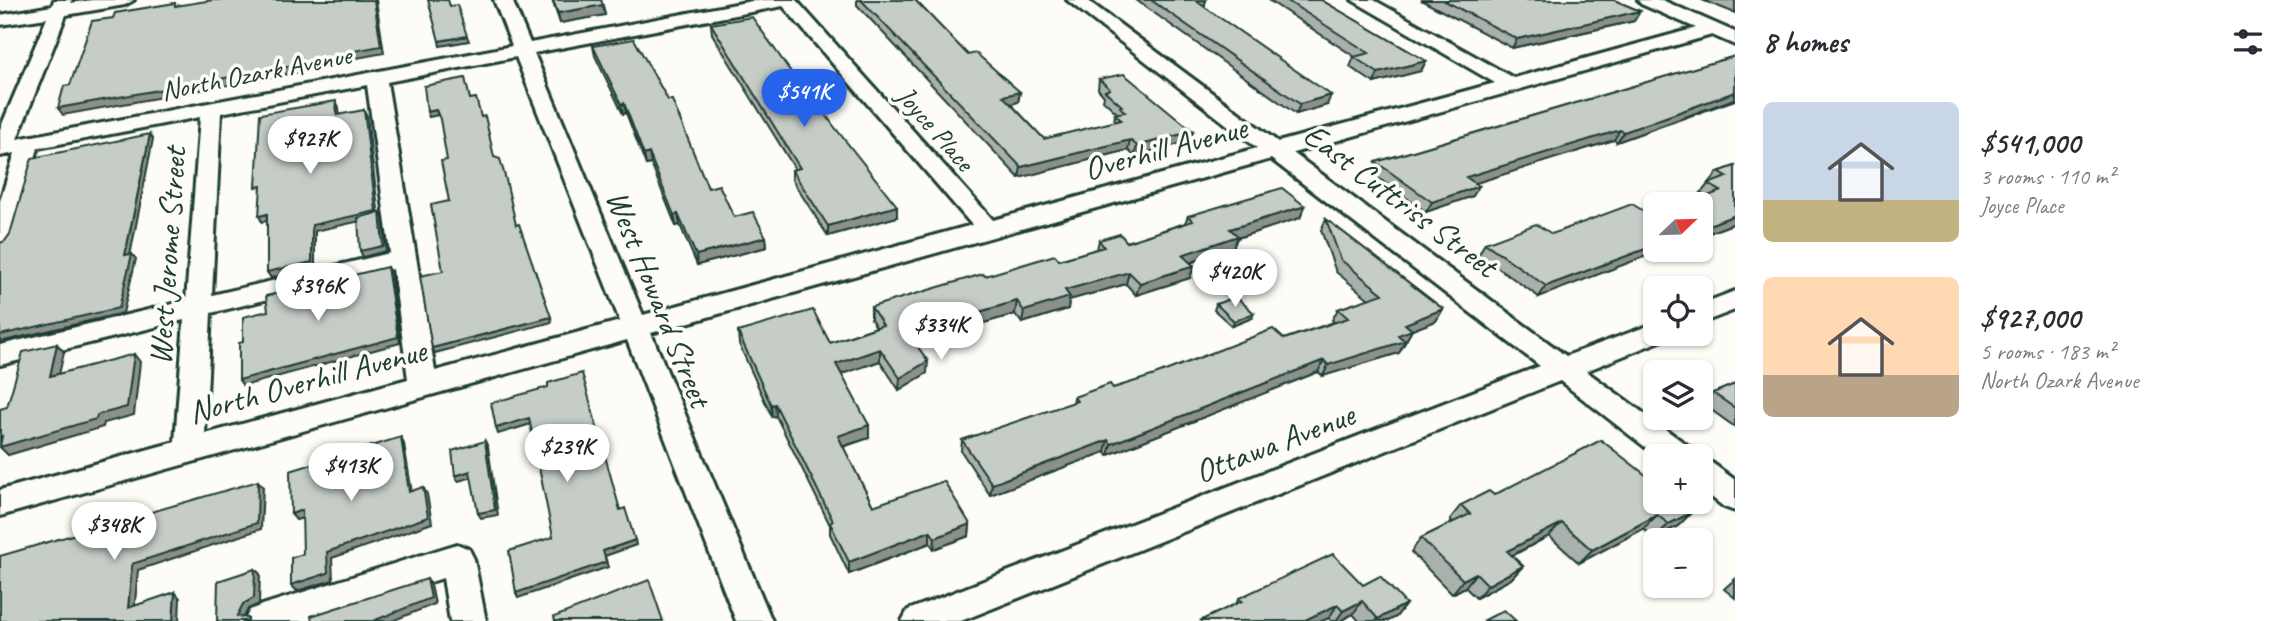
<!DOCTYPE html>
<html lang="en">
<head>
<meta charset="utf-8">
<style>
	:root { --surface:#fff; --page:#f2f2f3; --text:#2b2b33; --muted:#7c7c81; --accent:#2563eb }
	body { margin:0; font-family:Caveat,sans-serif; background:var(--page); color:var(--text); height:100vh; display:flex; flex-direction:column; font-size:26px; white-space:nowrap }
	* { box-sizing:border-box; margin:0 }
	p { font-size:23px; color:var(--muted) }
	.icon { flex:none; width:38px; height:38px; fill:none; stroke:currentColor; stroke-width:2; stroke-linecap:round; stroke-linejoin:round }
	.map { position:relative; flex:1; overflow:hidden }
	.side { display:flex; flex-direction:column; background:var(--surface); width:560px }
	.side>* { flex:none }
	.needle { width:46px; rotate:67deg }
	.buttons { position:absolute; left:1643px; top:192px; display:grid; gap:14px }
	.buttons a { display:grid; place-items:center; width:70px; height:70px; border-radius:10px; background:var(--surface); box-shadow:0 2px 5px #0004; font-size:35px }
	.price { position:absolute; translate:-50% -60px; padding:0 16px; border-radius:24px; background:#fff; color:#222; font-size:23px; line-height:46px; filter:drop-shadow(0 2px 4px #0008) }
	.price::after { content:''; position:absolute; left:50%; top:42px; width:21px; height:16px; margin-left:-10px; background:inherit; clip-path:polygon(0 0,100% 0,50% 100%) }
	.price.current { background:var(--accent); color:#fff }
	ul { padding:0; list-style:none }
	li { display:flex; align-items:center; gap:21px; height:175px; padding:0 28px }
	li span { display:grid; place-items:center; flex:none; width:196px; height:140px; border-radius:10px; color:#555 }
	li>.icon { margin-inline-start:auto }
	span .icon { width:84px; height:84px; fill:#fffc; stroke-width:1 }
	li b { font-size:30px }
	h2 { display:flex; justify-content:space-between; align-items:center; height:84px; padding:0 28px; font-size:30px }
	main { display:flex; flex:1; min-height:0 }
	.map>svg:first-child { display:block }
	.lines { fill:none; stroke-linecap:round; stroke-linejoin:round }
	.minor-casing { stroke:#1f3d34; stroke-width:6 }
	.minor { fill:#fdfcf7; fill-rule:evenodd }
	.wall { fill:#aab0ab; stroke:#1f3d34; stroke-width:2 }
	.shaded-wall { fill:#8b908b; stroke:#1f3d34; stroke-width:2 }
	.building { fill:#c6cdc7; stroke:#1f3d34; stroke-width:2 }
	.labels { text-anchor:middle; stroke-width:7; stroke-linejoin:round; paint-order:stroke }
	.far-street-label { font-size:28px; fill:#1f3d34; stroke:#fdfcf7 }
	.street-label { font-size:33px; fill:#1f3d34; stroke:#fdfcf7 }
</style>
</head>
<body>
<main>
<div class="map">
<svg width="1735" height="621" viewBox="0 0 1735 621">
	<rect width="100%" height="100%" fill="#fdfcf7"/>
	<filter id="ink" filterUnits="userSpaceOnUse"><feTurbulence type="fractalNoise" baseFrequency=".0143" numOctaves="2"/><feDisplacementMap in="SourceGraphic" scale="14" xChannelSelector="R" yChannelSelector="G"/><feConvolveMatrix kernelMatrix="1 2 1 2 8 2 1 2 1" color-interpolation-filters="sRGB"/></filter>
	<g filter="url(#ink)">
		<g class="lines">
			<defs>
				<path id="minor" d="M54 0H72L70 3 92 0H134L125 5 66 15 17 139 512 46 494 0H512L530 43 757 0H796L993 220 1257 148 1067 0H1087L1278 142 1495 83 1352 0H1374L1514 78 1696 28 1641 4 1638 0H1662L1735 32V45L1712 35 1293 153 1566 356 1656 323V334H1668L1665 339 1586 371 1691 448 1695 457H1658L1560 381 961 621H902L908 610 1540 366 1271 159 651 333 772 621H736L627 340 0 516V490L175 442 184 320 0 365V345L186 301 200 117 38 148 12 239 9 244 0 247V201L15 153 0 156V129L47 18 0 25V15L52 6ZM783 6 972 225 643 315 534 53ZM516 57 620 321 435 371 387 82ZM367 85 390 253 212 295 221 113ZM393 269 408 379 205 434 211 313Z
					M1735 291V310L1701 323V304Z
					M1701 459 1712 463 1735 480V511L1724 507 1701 489Z
					M457 544 469 549 474 559 486 621H450L443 578 312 621H244L250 610 262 605Z"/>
			</defs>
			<use href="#minor" class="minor-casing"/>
			<use href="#minor" class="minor"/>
		</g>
		<path class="wall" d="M552 0H601L605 15 560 23Z
			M857 0H915L968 55 1020 92 1018 102 1011 104 1044 139 1114 122 1115 114 1117 113 1103 100 1104 96 1098 89 1099 79 1190 141 1134 156 1128 150 1019 178 857 5Z
			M1136 0H1206L1204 7 1327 105 1296 114Z
			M1271 0H1321L1426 61 1421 71 1374 83 1350 67 1354 57H1355L1270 1Z
			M1421 0H1614L1640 11 1634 21 1512 48Z
			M1702 0H1735V13Z
			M711 24 798 82 897 217 828 236 792 180V170L795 169 712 34Z
			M593 46 708 188 734 217 766 237 767 247 697 265 680 225 676 226 651 164 646 165 626 113 623 114 595 56Z
			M1735 56V100L1617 142 1614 140 1475 183 1473 196 1426 212 1371 173 1376 162Z
			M1735 166V223L1701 236V205L1705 197 1700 194 1718 172Z
			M1305 206 1300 218 1237 238 1233 248 1190 263 1194 266 1190 278 1136 295 1126 284 1069 300 1068 309 1022 323 1015 314 932 338V341L917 345 927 373 899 390 880 361 841 374 869 438 843 447 873 506 970 524 969 536 934 549 930 543 849 574 830 534V525L776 416 772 417 739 344 738 332 830 343 876 327 871 319V307L985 276 1059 260 1097 249 1099 240 1127 242 1185 223 1188 216Z
			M1649 214 1539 297 1479 254 1485 243 1552 234Z
			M1326 219 1443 309 1436 321 1412 330 1399 353 1323 376 1318 372 1108 455 1105 452 990 495 961 451 962 440 1073 403 1074 397 1113 388 1284 339 1334 322 1332 320 1338 309 1369 299 1336 272 1321 230Z
			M1216 304 1252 318 1232 326 1214 310Z
			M1735 384V427L1703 404 1713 393Z
			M1494 495 1692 512 1678 526 1654 538 1643 529 1579 563 1549 536 1512 556 1523 566 1511 579 1476 598 1465 587 1452 594 1411 552 1421 538 1453 522 1450 519 1461 505Z
			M1735 579V598L1724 589Z
			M1363 585 1406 604 1396 617 1388 621H1359L1353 614 1340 621H1331L1329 618 1322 621H1200L1236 604 1239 598Z"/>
		<path class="shaded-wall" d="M374 0H376L384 53 346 60V63L339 65 63 115 58 108 343 53Z
			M1200 0H1206L1204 8 1196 1Z
			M603 5 605 15 560 23 558 13Z
			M1640 11 1634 21 1512 48 1517 39Z
			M467 36 469 41 440 46 439 41Z
			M1426 61 1421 71 1374 83 1378 73Z
			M1020 92 1018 102 1002 106 1003 96Z
			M1735 92 1734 99 1617 142 1624 132Z
			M1331 95 1327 105 1296 114 1300 104Z
			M336 101 339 107 340 121 337 115Z
			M624 103 626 113 623 114 621 104Z
			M364 110 367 116 379 217 315 231V268L271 278 267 272 312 225Z
			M436 110 438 115 429 117 427 112Z
			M1620 130 1614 140 1460 188 1466 177Z
			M1193 131 1190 141 1134 156 1137 146Z
			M150 134 153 139 129 261 125 255Z
			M1130 140 1128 150 1019 178 1021 167Z
			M649 153 651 164 646 165 644 155Z
			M1479 186 1473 196 1426 212 1432 202Z
			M897 206V217L828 236V226Z
			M1305 206 1300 218 1237 238 1233 248 1178 267 1182 255 1230 229Z
			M380 212 383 218 386 251 363 257 360 251Z
			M267 214 271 220 262 222 259 216Z
			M678 214 680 225 676 226 674 215Z
			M1735 215V223L1701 236V228Z
			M766 237 767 247 697 265 696 255Z
			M1656 245V250H1662L1539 297 1546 286Z
			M132 254 136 259 123 313 0 342V335Z
			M1194 266 1190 278 1136 295 1140 283Z
			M387 267 390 272 400 343 243 386 239 380Z
			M1129 272 1126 284 1069 300 1068 309 1022 323 1024 311 1065 290Z
			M1017 301 1015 314 932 338V341L910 348V336L931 326Z
			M1443 309 1436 321 1412 330 1399 353 1323 376 1328 365 1405 324Z
			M1254 313 1252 318 1232 326 1234 321Z
			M551 317 552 322 435 353 432 348Z
			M57 344 64 352 57 384 50 376Z
			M880 349V361L836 376V364Z
			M134 354 140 362 134 415 104 423 103 427 8 455 0 447V437L97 415Z
			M1324 360 1318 372 1108 455 1111 444Z
			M928 361 927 373 899 390 900 378Z
			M775 404 776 416 772 417 771 405Z
			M529 418 531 424 498 434 496 428Z
			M869 425V438L838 448V436Z
			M401 437 404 444 413 499 409 492Z
			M1108 440 1105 452 990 495 992 484Z
			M485 441 488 447 498 515 481 518 478 513Z
			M470 471 473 477 458 481 455 476Z
			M258 481 263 487 261 529 138 570 134 614 128 608 132 564Z
			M423 487 427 494 432 523 332 558 333 580 297 591 291 585 327 552Z
			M302 510 307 517 296 520 291 514Z
			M1692 512 1678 526 1654 538 1669 524Z
			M1657 515 1643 529 1579 563 1592 550Z
			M1562 523 1549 536 1495 564 1507 551Z
			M970 524 969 536 934 549 935 538Z
			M930 531V543L849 574V562Z
			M635 540 636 545 605 556 608 567 518 598 516 593 603 551Z
			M1523 566 1511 579 1476 598 1488 585Z
			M255 569 260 574 259 604 248 609 242 621 237 616Z
			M1476 573 1465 587 1452 594 1463 580Z
			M427 579 431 585 435 604 392 621H373Z
			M175 592 180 598 179 621H173Z
			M1362 601 1353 614 1340 621H1336L1343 611Z
			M1406 604 1396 617 1388 621H1377L1378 619Z
			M1337 605 1329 618 1322 621H1303Z"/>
		<path class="building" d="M213 0H374L381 46 343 53V56L336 58 58 108 64 86 70 85 92 21 113 18 115 13 175 3V6Z
			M428 0H448L450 6 457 5 467 36 439 41Z
			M553 0H601L603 5 558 13Z
			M861 0H915L968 55 976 53 1020 92 1003 96 1044 139 1121 120 1115 114 1125 112 1120 107 1122 106 1105 91 1110 89 1099 79 1124 74 1193 131 1137 146 1130 140 1021 167Z
			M1151 0H1200L1196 1 1331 95 1300 104Z
			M1286 0H1321L1426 61 1378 73 1354 57 1369 53Z
			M1443 0H1614L1640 11 1517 39Z
			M752 17 798 82 803 81 833 125 897 206 828 226 792 170 800 168 711 24Z
			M634 39 668 100H672L708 188 719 185 734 217 753 212 766 237 696 255 678 214 674 215 649 153 644 155 624 103 621 104 593 46Z
			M1735 56V92L1624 132 1620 130 1466 177 1479 186 1432 202 1376 162Z
			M465 78 470 99 476 98 481 117 485 116 494 157 500 159 506 180 516 225 519 224 551 317 432 348 420 276 443 271 431 205 449 201 441 161 447 160 440 119 436 110 427 112 424 86Z
			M336 101 337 115 364 110 376 211 312 225V262L267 272V214L259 216 261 186 256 187 260 114Z
			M150 134 125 255 132 254 119 308 0 335V243L5 241 10 234 32 158Z
			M1735 166V215L1701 228V205H1685L1721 191 1708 184 1727 177 1718 172Z
			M1282 188 1305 206 1230 229 1238 236 1182 255 1194 266 1140 283 1129 272 1065 290 1070 297 1024 311 1017 301 931 326 932 328 910 336 928 361 900 378 880 349 836 364 869 425 838 436 873 506 944 481 970 524 935 538 930 531 849 562 830 523 833 521 775 404 771 405 738 332 813 310 830 343 883 325 871 307 983 274 985 276 1055 255 1059 260 1104 247 1099 240 1120 234 1127 242 1193 221 1188 216Z
			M1632 204 1649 214 1656 212V245L1546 286 1485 243 1536 224 1552 234Z
			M380 212 383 246 360 251 358 218Z
			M1326 219 1443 309 1405 324 1412 330 1398 335 1405 341 1328 365 1324 360 1111 444 1108 440 992 484 962 440 1077 401 1074 397 1110 384 1113 388 1155 375 1273 329 1284 339 1348 318 1338 309 1383 294 1341 260Z
			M387 267 398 337 239 380V343L243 342V317L268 311 266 296Z
			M1236 297 1254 313 1234 321 1216 304Z
			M57 344 50 376 134 354 127 407 97 415 96 419 0 447 2 436 0 437V409L7 407 23 352Z
			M582 373 620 510 625 508 635 540 603 551 606 562 516 593 509 551 553 537 529 418 496 428 491 403 548 387V383Z
			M1735 384V408L1713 393Z
			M401 437 409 492 423 487 428 517 327 552 328 573 291 585V558L303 554 302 510 291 514 290 471Z
			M1601 440 1656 483V502H1680L1692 512 1669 524 1657 515 1592 550 1562 523 1507 551 1523 566 1488 585 1476 573 1463 580 1421 538 1470 514 1461 505 1489 491 1494 495Z
			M485 441 495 510 478 513 470 471 455 476 452 451Z
			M258 481 257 523 132 564 128 608 175 592 173 621H0V556Z
			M1333 554 1363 585 1380 576 1406 604 1378 619 1362 601 1343 611 1337 605 1303 621H1200L1242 601 1239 598Z
			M255 569 254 598 243 604 237 616 248 618V621H217L218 581Z
			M427 579 431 598 373 621H312L311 616Z
			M649 580 663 621H555L554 617Z
			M1504 610 1516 621H1483Z"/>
	</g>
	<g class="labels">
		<g class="far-street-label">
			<text transform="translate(256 72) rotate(-11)" y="10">North Ozark Avenue</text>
			<text transform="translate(936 128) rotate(49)" y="10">Joyce Place</text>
		</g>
		<g class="street-label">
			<text transform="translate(1165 147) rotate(-15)" y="12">Overhill Avenue</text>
			<text transform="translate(1401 199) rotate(37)" y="12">East Cuttriss Street</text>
			<text transform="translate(166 256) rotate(-86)" y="12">West Jerome Street</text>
			<text transform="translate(660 298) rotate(68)" y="12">West Howard Street</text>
			<text transform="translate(307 380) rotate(-15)" y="12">North Overhill Avenue</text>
			<text transform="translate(1274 442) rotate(-21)" y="12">Ottawa Avenue</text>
		</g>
	</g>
</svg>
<div class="buttons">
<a><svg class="needle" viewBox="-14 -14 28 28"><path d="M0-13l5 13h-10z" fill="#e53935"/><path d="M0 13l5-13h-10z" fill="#7c7c81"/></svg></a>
<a><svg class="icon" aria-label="locate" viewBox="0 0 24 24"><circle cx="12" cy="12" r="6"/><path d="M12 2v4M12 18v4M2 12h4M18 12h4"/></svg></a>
<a><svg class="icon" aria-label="layers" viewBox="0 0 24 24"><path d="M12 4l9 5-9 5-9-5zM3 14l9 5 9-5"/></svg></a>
<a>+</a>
<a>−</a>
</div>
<b class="price current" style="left:804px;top:129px">$541K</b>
<b class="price" style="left:310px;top:176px">$927K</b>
<b class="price" style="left:1235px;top:309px">$420K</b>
<b class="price" style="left:318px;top:323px">$396K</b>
<b class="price" style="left:941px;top:362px">$334K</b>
<b class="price" style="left:567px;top:484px">$239K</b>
<b class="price" style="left:351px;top:503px">$413K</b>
<b class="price" style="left:114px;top:562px">$348K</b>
</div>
<section class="side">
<h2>8 homes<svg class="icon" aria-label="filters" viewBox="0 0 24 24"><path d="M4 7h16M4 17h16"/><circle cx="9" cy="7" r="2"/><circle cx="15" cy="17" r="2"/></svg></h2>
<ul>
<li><span style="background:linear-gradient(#c9d6e8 70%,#c2b280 0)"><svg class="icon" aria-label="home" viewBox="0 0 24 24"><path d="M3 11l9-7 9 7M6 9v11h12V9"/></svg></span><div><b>$541,000</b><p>3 rooms · 110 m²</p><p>Joyce Place</p></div></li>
<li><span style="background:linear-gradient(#ffd9b3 70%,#b9a48a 0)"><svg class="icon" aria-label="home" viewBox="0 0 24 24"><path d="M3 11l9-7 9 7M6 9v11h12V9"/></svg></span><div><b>$927,000</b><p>5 rooms · 183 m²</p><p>North Ozark Avenue</p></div></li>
</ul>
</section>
</main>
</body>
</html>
